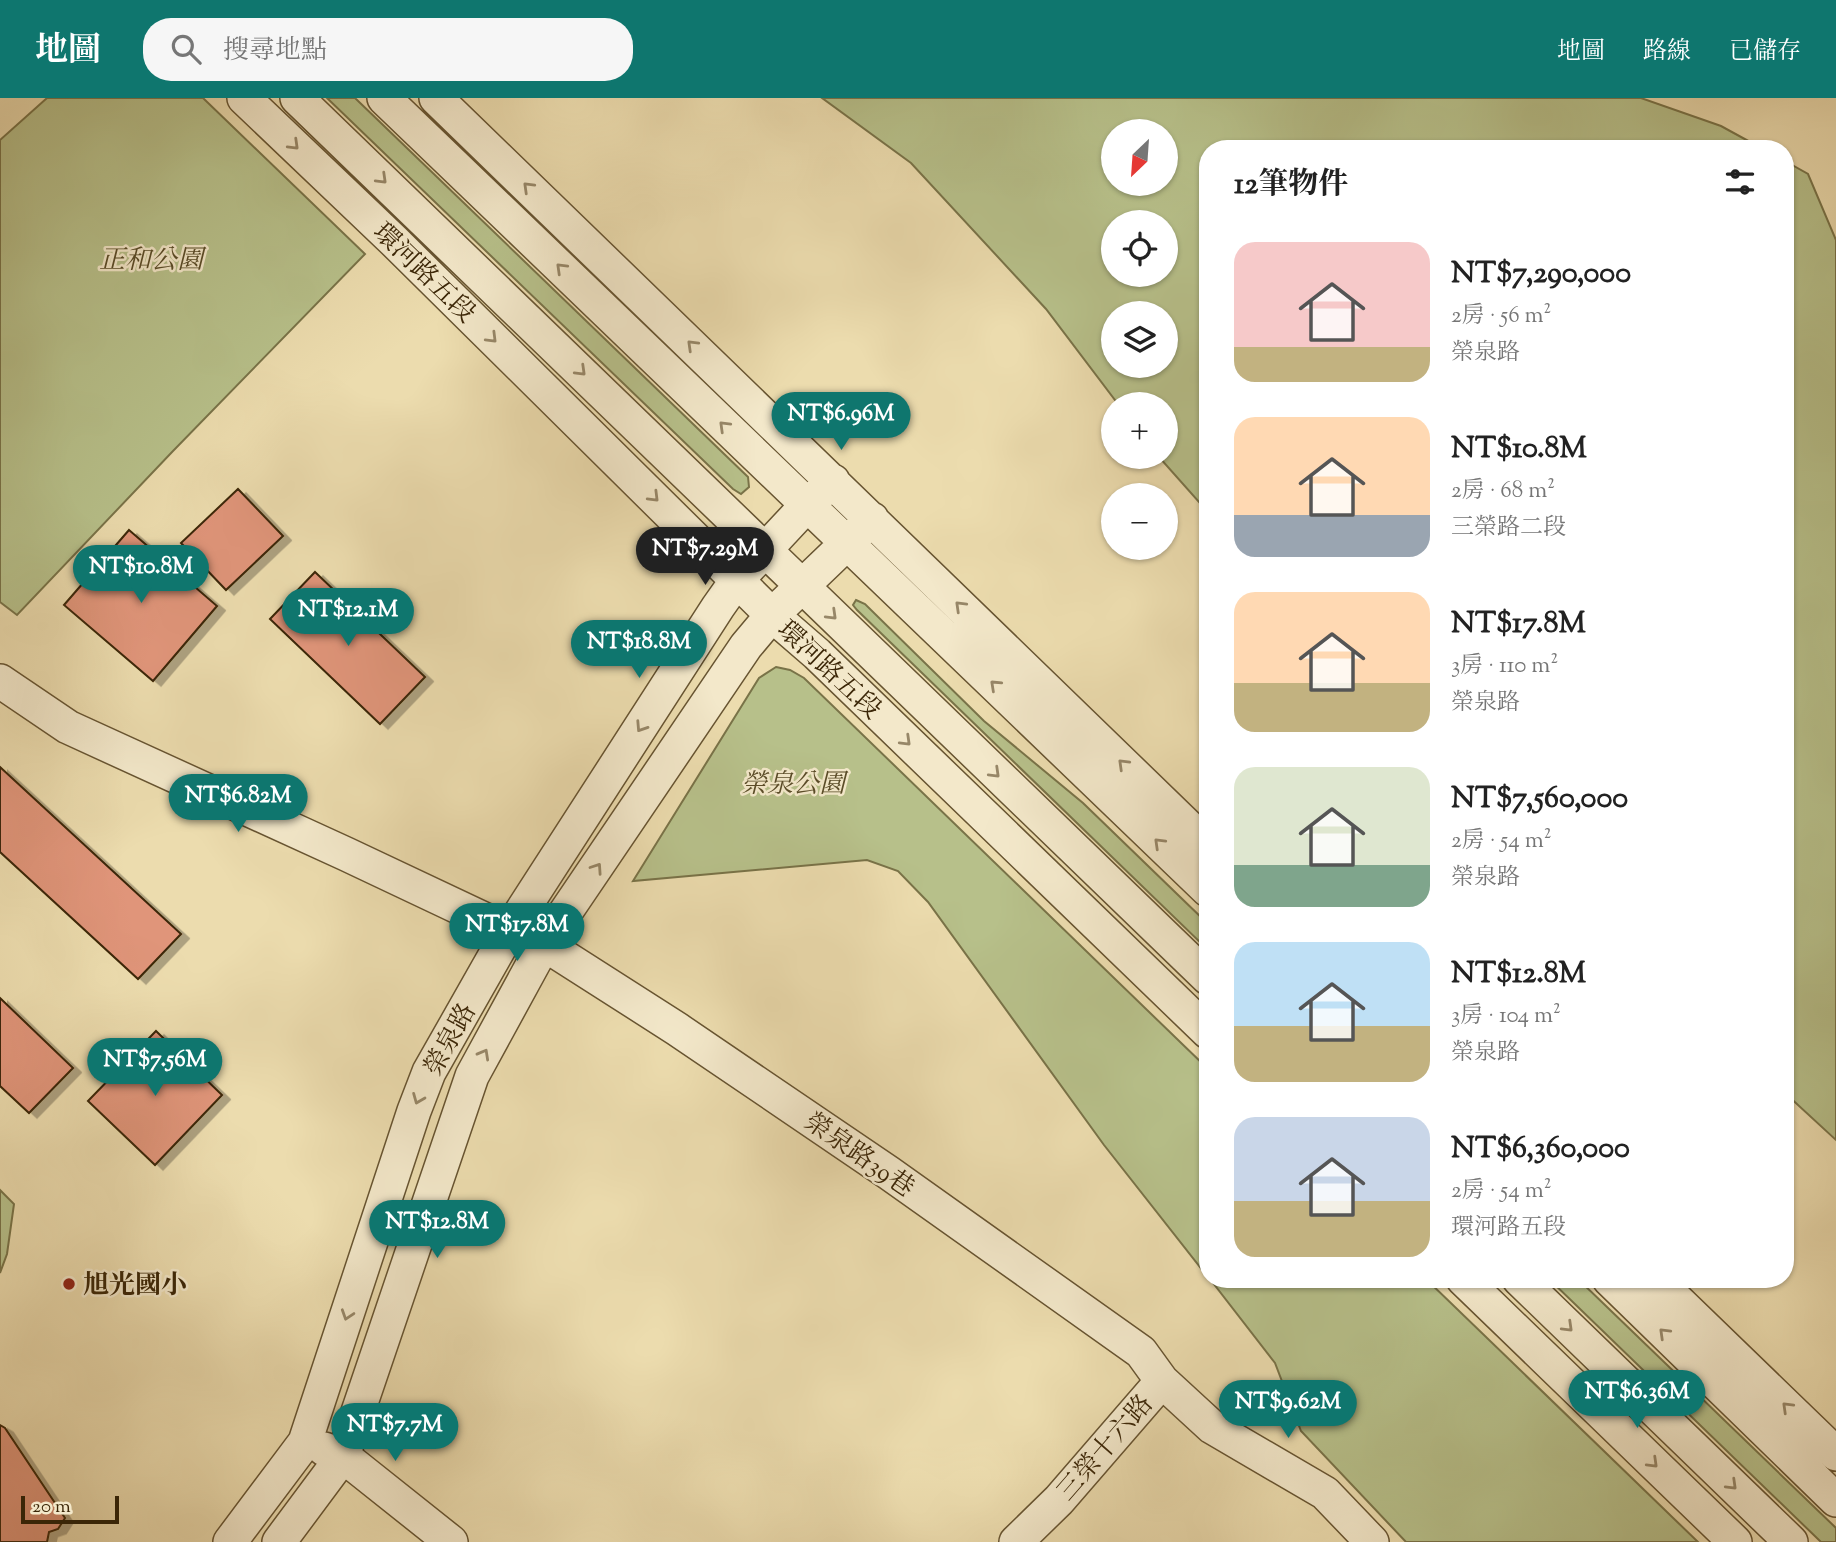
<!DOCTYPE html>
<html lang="zh-TW">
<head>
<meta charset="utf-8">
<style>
	:root { --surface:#fff; --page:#f6f6f6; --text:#222; --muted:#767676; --accent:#0f766e }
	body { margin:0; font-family:"Sorts Mill Goudy","Noto Serif TC",serif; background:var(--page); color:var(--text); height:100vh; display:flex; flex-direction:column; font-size:26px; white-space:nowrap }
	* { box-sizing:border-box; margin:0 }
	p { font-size:23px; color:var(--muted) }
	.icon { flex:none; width:38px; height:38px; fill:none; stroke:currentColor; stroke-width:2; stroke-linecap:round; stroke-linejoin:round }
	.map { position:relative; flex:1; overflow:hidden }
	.sheet { position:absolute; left:1199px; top:42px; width:595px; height:1148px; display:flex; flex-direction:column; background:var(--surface); border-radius:28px; box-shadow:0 2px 5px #0004 }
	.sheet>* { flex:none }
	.needle { width:46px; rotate:205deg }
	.fabs { position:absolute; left:1101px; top:21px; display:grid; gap:14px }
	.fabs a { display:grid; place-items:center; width:77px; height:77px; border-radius:50%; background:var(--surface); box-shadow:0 2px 5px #0004; font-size:35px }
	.scale { position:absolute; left:21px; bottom:18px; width:98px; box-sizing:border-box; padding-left:7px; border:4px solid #3b2607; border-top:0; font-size:19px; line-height:24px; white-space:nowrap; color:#3b2607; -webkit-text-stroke:5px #f3e8ca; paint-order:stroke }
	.price { position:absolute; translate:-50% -60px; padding:0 16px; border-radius:24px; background:var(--accent); color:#fff; font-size:23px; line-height:46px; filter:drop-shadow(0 2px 4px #0008) }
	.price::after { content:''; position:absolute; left:50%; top:42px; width:21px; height:16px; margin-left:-10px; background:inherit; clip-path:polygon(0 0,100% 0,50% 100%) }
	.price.selected { background:#222; color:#fff }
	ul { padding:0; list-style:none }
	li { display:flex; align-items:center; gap:21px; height:175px; padding:0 35px }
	li span { display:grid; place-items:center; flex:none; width:196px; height:140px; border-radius:21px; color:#555 }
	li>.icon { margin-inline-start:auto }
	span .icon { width:84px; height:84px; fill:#fffc; stroke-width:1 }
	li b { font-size:30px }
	h2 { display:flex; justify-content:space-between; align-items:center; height:84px; padding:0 35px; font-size:30px }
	header { display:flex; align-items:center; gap:42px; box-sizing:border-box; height:98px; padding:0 35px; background:var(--accent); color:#fff }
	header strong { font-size:33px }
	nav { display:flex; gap:38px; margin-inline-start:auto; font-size:24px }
	.search { width:490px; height:63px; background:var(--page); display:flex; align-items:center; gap:18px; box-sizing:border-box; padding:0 24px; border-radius:28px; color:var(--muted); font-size:26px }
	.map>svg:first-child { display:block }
	.green { fill:#b7c08a; stroke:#797348; stroke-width:2; fill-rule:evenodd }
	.building { fill:#e0957a; stroke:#3b2607; stroke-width:2; filter:url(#shadow) }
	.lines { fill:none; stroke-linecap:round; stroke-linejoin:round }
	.minor-casing { stroke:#675431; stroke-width:36 }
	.minor { stroke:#f3e8ca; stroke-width:33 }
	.oneway { stroke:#978768 }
	.poi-dot { fill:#8f2418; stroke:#f3e8ca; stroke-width:2.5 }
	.labels { text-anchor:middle; stroke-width:5; stroke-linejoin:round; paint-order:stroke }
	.park-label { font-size:26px; font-style:italic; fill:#5a4c28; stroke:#f3e8ca }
	.street-label { font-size:26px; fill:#3b2607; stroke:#f3e8ca }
	.poi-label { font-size:26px; font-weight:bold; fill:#3b2607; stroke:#f3e8ca; text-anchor:start }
</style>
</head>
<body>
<header>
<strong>地圖</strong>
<div class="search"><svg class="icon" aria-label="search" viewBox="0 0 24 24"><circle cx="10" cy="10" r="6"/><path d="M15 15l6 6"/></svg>搜尋地點</div>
<nav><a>地圖</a><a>路線</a><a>已儲存</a></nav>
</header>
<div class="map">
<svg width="1836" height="1444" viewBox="0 0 1836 1444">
	<defs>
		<filter id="shadow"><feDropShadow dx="8" dy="4.5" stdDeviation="0" flood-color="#0004"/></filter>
	</defs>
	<rect width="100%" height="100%" fill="#ecdcae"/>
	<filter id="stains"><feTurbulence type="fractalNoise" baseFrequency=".00286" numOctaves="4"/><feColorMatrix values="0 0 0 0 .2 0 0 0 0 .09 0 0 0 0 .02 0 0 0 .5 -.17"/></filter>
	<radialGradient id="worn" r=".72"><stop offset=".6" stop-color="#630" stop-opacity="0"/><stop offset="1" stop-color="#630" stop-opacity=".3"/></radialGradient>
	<path class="green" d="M47 0H203L365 156 173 353 17 517 0 504V42Z
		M327 0H355L748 379 749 389 741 396 733 391Z
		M822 0H1641L1721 28 1763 51H1208L1207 413 1159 359H1166V306H1118L1046 211 911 65ZM1166 33V86H1113V33ZM1166 124V177H1113V124ZM1166 215V268H1113V215Z
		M1785 63 1808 76 1836 142V1042L1785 995Z
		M856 502 865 506 984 623 1083 705 1207 825V851L857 512 853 507Z
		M776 569 790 572 804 580 1207 970V1178L1104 1047 928 804 898 773 867 762 633 783 759 580Z
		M0 1092 14 1106 7 1156 0 1175Z
		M1210 1181H1426L1698 1444H1406L1301 1333 1275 1265Z
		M1549 1181H1578L1836 1430V1444H1821Z"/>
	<path class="building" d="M238 391 283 438 226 492 181 445Z
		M129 432 217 508 153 583 64 507Z
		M315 474 425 579 380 626 270 521Z
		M0 669 181 836 138 881 0 754Z
		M0 900 73 970 29 1015 0 988Z
		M156 933 222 997 155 1067 88 1003Z
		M0 1327 5 1330 65 1420 58 1431 49 1434 47 1444H0Z"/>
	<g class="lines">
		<defs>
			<path id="minor" d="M244 0 394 143 772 517 817 556 1208 934
				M297 0 1208 880
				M384 0 1208 792
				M436 0 1208 748
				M0 583 68 629 346 756 509 833 544 846 677 931 889 1075 1141 1254 1162 1283 1212 1329 1325 1395 1372 1444
				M1463 1181 1735 1444
				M1519 1181 1791 1444
				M1609 1181 1836 1402
				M1655 1181 1836 1356
				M324 1351 343 1358 451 1444
				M230 1444 305 1344 414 1013 429 974 509 833 718 509 737 482 807 407 833 383
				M279 1444 343 1358 472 978 544 846 746 548 772 517 872 421
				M1016 1444 1059 1402 1162 1283"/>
		</defs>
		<use href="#minor" class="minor-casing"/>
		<use href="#minor" class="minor"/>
	</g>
	<defs><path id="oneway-chevron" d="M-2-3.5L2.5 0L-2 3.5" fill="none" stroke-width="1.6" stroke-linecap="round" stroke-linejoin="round" transform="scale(1.75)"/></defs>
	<g class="oneway">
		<use href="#oneway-chevron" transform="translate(294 47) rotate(44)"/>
		<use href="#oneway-chevron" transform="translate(382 81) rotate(44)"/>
		<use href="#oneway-chevron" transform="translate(528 89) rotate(-136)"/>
		<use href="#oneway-chevron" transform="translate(561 170) rotate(-136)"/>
		<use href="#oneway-chevron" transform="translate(492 240) rotate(45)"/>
		<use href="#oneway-chevron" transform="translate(692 247) rotate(-136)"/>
		<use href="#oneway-chevron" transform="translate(581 273) rotate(44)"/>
		<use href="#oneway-chevron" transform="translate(724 328) rotate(-136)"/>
		<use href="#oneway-chevron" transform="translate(654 399) rotate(45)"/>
		<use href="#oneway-chevron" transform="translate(960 508) rotate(-136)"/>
		<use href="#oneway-chevron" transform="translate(832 517) rotate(44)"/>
		<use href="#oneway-chevron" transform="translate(995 587) rotate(-137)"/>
		<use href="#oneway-chevron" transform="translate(641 629) rotate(123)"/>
		<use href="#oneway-chevron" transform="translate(906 643) rotate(44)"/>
		<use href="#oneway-chevron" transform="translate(1123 666) rotate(-136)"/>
		<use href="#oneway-chevron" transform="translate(995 675) rotate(44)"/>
		<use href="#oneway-chevron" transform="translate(1159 745) rotate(-136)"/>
		<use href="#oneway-chevron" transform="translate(597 770) rotate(-56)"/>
		<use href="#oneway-chevron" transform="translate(484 956) rotate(-61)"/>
		<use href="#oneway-chevron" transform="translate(418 1001) rotate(112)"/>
		<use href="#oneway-chevron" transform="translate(347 1217) rotate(108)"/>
		<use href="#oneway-chevron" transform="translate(1568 1229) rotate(44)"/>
		<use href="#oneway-chevron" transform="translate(1664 1235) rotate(-136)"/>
		<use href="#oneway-chevron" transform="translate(1787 1309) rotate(-136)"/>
		<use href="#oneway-chevron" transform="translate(1653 1365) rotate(44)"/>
		<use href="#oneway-chevron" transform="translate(1732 1387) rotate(44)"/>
	</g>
	<circle class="poi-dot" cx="69" cy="1186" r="7"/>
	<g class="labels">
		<g class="park-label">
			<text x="151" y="170">正和公園</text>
			<text x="793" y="694">榮泉公園</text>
		</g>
		<g class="street-label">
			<text transform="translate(425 174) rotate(44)" y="9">環河路五段</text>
			<text transform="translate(830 571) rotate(43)" y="9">環河路五段</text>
			<text transform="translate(449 941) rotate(-61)" y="9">榮泉路</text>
			<text transform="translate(860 1056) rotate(35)" y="9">榮泉路39巷</text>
			<text transform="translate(1104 1349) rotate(-49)" y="9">三榮十六路</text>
		</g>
		<g class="poi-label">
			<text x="83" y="1195">旭光國小</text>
		</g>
	</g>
	<rect width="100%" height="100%" filter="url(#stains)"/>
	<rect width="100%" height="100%" fill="url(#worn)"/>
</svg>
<div class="fabs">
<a><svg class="needle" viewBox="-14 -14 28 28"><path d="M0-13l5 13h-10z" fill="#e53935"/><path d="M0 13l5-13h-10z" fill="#767676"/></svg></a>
<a><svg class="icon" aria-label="locate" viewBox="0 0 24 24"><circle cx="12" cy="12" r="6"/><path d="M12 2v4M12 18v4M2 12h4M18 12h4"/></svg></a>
<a><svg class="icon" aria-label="layers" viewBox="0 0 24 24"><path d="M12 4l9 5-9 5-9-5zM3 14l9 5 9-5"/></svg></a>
<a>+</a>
<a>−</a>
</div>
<div class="scale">20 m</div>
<b class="price" style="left:841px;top:354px">NT$6.96M</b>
<b class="price selected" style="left:705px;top:489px">NT$7.29M</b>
<b class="price" style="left:141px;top:507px">NT$10.8M</b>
<b class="price" style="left:348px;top:550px">NT$12.1M</b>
<b class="price" style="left:639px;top:582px">NT$18.8M</b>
<b class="price" style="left:238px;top:736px">NT$6.82M</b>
<b class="price" style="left:517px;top:865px">NT$17.8M</b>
<b class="price" style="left:155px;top:1000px">NT$7.56M</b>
<b class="price" style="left:437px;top:1162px">NT$12.8M</b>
<b class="price" style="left:1637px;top:1332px">NT$6.36M</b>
<b class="price" style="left:1288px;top:1342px">NT$9.62M</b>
<b class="price" style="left:395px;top:1365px">NT$7.7M</b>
<section class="sheet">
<h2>12筆物件<svg class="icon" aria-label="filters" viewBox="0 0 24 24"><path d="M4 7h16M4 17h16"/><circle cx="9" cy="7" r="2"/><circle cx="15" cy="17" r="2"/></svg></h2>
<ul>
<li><span style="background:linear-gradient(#f6c9c9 75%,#c2b280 0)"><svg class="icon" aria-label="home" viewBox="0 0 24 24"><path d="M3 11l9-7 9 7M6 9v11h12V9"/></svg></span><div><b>NT$7,290,000</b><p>2房 · 56 m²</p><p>榮泉路</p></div></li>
<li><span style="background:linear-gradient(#ffd9b3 70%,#9aa5b1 0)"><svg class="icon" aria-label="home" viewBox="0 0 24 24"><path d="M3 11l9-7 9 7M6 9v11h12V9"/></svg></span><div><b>NT$10.8M</b><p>2房 · 68 m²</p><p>三榮路二段</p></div></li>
<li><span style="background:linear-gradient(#ffd9b3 65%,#c2b280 0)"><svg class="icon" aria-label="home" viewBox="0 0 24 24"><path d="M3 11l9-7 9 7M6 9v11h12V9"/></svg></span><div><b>NT$17.8M</b><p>3房 · 110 m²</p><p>榮泉路</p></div></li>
<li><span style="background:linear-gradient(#dfe7d0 70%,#7fa58c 0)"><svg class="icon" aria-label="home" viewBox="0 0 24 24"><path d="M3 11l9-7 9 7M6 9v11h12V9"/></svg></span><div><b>NT$7,560,000</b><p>2房 · 54 m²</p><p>榮泉路</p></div></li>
<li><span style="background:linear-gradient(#bfe0f5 60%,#c2b280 0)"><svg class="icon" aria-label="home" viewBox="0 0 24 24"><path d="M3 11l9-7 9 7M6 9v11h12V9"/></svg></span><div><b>NT$12.8M</b><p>3房 · 104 m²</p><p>榮泉路</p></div></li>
<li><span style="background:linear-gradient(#c9d6e8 60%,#c2b280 0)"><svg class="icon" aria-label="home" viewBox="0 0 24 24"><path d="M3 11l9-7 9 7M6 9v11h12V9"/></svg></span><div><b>NT$6,360,000</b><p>2房 · 54 m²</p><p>環河路五段</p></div></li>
</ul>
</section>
</div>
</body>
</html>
